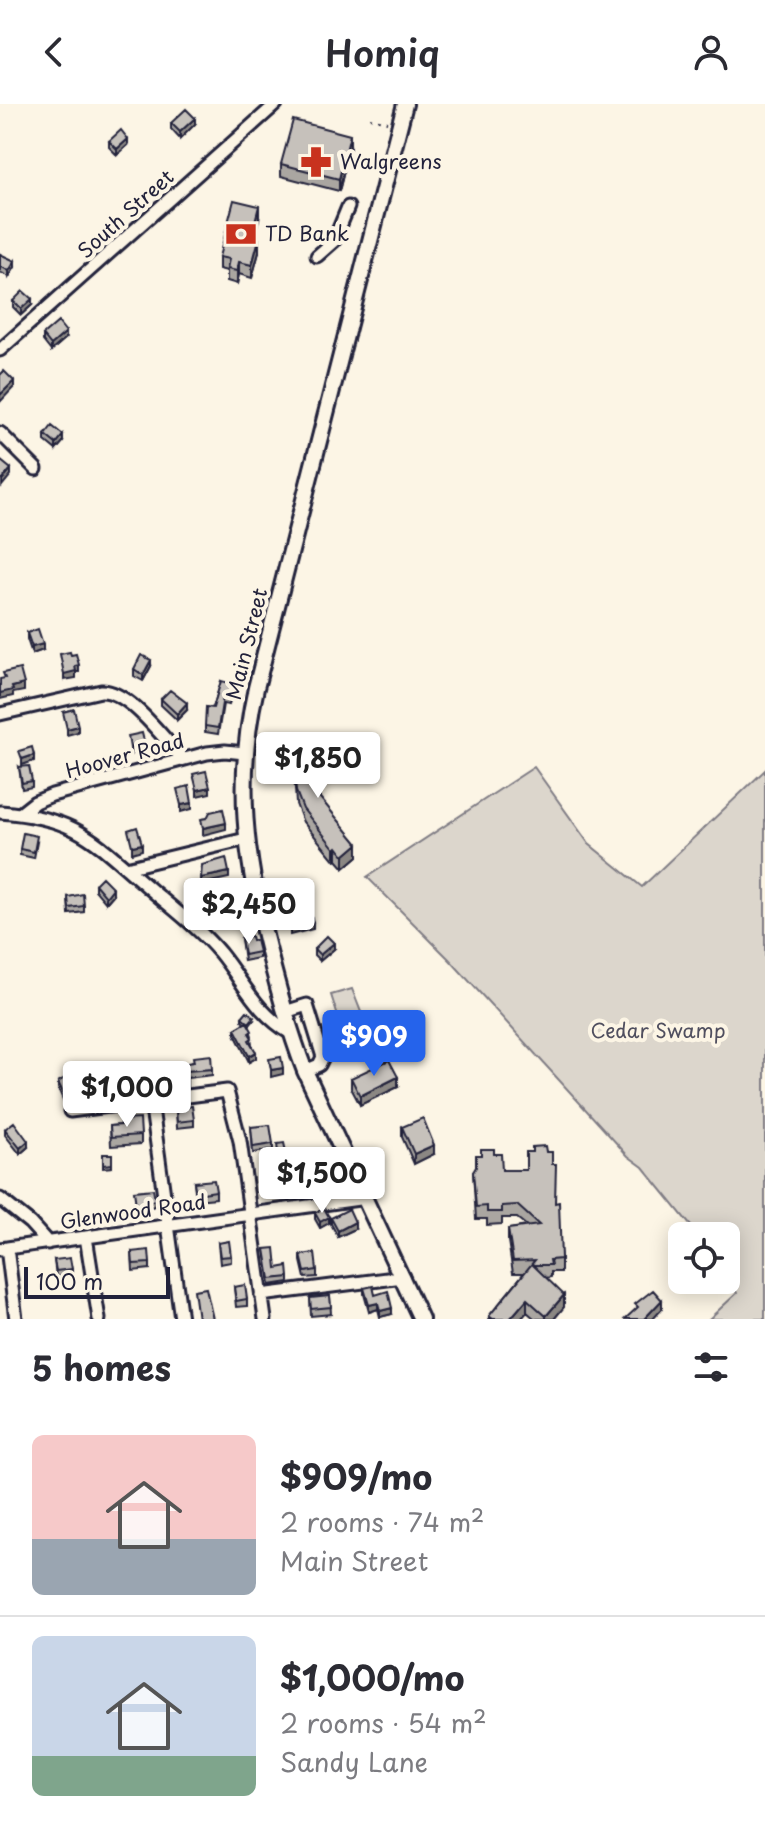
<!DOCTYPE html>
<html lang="en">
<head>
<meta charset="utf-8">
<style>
	:root { --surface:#fff; --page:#f7f7f7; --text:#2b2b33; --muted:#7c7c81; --line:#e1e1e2; --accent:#2563eb }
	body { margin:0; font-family:"Playpen Sans",sans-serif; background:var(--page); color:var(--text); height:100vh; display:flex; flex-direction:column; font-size:30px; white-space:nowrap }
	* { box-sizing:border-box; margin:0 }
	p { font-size:26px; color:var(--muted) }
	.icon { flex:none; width:44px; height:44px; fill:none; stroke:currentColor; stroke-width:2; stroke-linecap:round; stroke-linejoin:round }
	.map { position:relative; height:1215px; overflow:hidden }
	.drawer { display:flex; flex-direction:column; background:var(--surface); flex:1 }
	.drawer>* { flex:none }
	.tools { position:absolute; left:668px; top:1118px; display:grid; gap:16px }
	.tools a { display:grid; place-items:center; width:72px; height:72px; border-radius:12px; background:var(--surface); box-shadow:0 4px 20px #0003; font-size:40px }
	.scale { position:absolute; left:24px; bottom:20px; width:146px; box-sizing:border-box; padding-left:8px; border:4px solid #22223b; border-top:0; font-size:22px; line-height:28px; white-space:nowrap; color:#22223b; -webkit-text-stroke:6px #fcf5e5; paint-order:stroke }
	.price { position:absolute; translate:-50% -68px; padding:0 18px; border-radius:8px; background:#fff; color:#222; font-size:26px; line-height:52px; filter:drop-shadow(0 2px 4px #0008) }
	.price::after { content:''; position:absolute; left:50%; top:48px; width:24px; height:18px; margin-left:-12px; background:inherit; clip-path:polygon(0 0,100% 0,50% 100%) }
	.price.current { background:var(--accent); color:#fff }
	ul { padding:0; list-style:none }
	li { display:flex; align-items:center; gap:24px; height:200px; padding:0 32px }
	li+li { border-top:2px solid var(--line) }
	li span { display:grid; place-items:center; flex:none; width:224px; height:160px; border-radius:12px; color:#555 }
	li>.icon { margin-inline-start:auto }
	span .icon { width:96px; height:96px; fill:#fffc; stroke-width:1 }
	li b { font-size:34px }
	h2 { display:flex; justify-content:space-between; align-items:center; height:96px; padding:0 32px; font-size:34px }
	header { display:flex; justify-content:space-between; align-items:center; height:104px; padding:0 32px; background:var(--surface); font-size:36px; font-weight:600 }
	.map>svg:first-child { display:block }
	.green { fill:#dcd6cc; stroke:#7f7c84; stroke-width:2 }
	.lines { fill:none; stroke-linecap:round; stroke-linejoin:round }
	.minor-casing { stroke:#22223b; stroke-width:17 }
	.major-casing { stroke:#22223b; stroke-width:20 }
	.path { stroke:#22223b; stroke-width:2; stroke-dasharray:2 6; stroke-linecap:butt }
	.minor { stroke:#fcf5e5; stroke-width:11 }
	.major { stroke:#fcf5e5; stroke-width:14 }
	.wall { fill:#aaa6a1; stroke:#22223b; stroke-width:2 }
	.shaded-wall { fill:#8b8783; stroke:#22223b; stroke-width:2 }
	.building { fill:#c6c1bb; stroke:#22223b; stroke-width:2 }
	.labels { text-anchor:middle; stroke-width:8; stroke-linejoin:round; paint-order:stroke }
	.poi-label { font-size:20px; fill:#22223b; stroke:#fcf5e5; text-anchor:start }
	.street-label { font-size:20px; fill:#22223b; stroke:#fcf5e5 }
	.park-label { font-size:20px; fill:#504f5f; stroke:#fcf5e5 }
</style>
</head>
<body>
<header><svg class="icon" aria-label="back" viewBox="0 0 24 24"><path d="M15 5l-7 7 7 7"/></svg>Homiq<svg class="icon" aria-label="person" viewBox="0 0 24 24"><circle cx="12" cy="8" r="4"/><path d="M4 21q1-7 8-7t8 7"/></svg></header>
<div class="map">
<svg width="765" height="1215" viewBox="0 0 765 1215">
	<rect width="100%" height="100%" fill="#fcf5e5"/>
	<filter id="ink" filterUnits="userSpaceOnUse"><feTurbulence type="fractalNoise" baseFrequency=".0125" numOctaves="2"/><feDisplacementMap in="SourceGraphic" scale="16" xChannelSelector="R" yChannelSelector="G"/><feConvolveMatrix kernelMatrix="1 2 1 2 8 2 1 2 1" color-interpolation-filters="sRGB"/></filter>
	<g filter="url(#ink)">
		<path class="green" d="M534 663 589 740 642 783 765 666V1215H709L737 1189 726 1170V1132H699L643 1063 628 1052 450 856 367 773Z
			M352 885 368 926 345 934 331 891Z"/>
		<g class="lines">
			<defs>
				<path id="minor" d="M317 152 334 137 348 103
					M0 246 276 0
					M0 329 36 365
					M0 610 101 587C129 586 164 635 183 655
					M0 708C78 714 92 735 148 783 173 805 198 823 220 849 245 880 256 909 292 930
					M21 709 35 698 52 691 207 649 225 647 245 649
					M126 764 246 735
					M285 908 307 901 323 953 319 961 305 967
					M151 997 181 1215
					M70 1007 227 987 240 1037 265 1215
					M0 1095 30 1119 48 1139
					M86 1133 99 1215
					M7 1144 16 1215
					M0 1145 366 1094
					M261 1191 403 1173"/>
				<path id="major" d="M405 0 256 584C235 676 245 753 268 844 278 885 289 926 305 967L421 1215"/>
			</defs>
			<use href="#minor" class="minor-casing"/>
			<use href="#major" class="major-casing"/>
			<path class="path" d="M370 14 387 18"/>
			<use href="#minor" class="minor"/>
			<use href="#major" class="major"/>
		</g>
		<path class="wall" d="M171 19 195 20 180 35 171 25Z
			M109 37 128 41 117 51 109 43Z
			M350 43 339 87 281 72V60Z
			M259 115 254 134 259 148 252 174 239 170 237 180 227 177V167L219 165V153Z
			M0 150 15 163 9 173 0 168Z
			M13 197 32 201 21 211 13 203Z
			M43 231 66 234 51 247 43 237Z
			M45 331 63 338 56 346 45 337Z
			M27 529 43 546 32 550 27 535Z
			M151 562 143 577 134 572V565Z
			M221 577 233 587 229 601 223 600 218 630 205 628V622L213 604Z
			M161 595 187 606 177 616 161 601Z
			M292 637 316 689 358 752 344 764 337 756 335 757 303 718 296 700Z
			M19 663 32 677V683L22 685Z
			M37 738 34 754 20 751V745Z
			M95 780 113 791 106 799 95 786Z
			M68 793 84 802V808L69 810Z
			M219 800H237L246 816 227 823 225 817 223 818 219 806Z
			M241 834 252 837 259 848V854L244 857Z
			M314 845H334L320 857 314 851Z
			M242 913 254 916 249 922 252 932 251 933 252 940 256 954 249 958 235 930V925L245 919 242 916Z
			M194 958 212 965V971L187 974V983L145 989 143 970 174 966V961Z
			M123 967 124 986 108 988 106 969Z
			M351 974 398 983 360 1001 351 984Z
			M58 978 80 989 64 998 58 984Z
			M176 1005 194 1016V1022L177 1024Z
			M121 1021 141 1031V1040L111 1042 110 1022Z
			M251 1023 273 1040V1046L253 1049Z
			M402 1023 434 1050 414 1060 402 1033Z
			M5 1025 28 1043 20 1050 5 1031Z
			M546 1048 555 1099 561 1155V1168H551V1173L546 1174 564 1203 554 1215H535L527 1208 521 1215H489V1212L524 1169H513L508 1137V1125L527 1122 517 1114H502V1120L487 1121V1115H476L473 1068 494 1050 502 1066H526Z
			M103 1050H112V1063L103 1064Z
			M300 1059 315 1074V1080L302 1082Z
			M283 1067 284 1085 268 1086 267 1068Z
			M194 1078 216 1087V1094L196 1096Z
			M315 1109 329 1119 320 1124 315 1115Z
			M331 1114 355 1125 338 1133 331 1120Z
			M218 1139 231 1152V1158L220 1160Z
			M265 1145 277 1164 289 1173V1178L270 1181Z
			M132 1148 150 1159V1165L133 1167Z
			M301 1151 317 1166V1173L305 1174 301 1157Z
			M54 1156 72 1165V1171L56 1173Z
			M234 1183 247 1195V1202L236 1203Z
			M364 1184 375 1191 392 1210 380 1213 378 1205 369 1208 364 1190Z
			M330 1192 331 1210 311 1212 310 1194Z"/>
		<path class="shaded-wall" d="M195 14V20L180 35V28Z
			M350 31V43L339 87V75Z
			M128 35V41L117 51V45Z
			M259 102V115L251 145V133Z
			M259 135V148L252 174V161Z
			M15 157V163L9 173V167Z
			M239 158V170L237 180V167Z
			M32 195V201L21 211V205Z
			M66 228V234L51 247V241Z
			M14 277V283L0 298V291Z
			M63 331V338L56 346V340Z
			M11 365V371L2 382V376Z
			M43 540V546L32 550V543Z
			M151 556V562L143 577V571Z
			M79 561V568H76V574L64 576V570L75 562Z
			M24 580V587L13 589V592L0 595V589L12 583Z
			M187 599V606L177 616V610Z
			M78 622V628L67 631V625Z
			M145 641V647L130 651V644Z
			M34 651V657L22 661V655Z
			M210 683V689L197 692V686Z
			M192 699V705L181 708V701Z
			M226 719V725L203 731V724Z
			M142 740V746L132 749V742Z
			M358 740V752L344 764V752Z
			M337 743V756L335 757V745Z
			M229 768V774L201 780V774Z
			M113 784V791L106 799V793Z
			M246 810V816L227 823V816Z
			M313 818V825L290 831V825Z
			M334 839V845L320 857V851Z
			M256 948V954L249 958V952Z
			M283 964V970L271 973V966Z
			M398 973V983L360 1001V992Z
			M80 983V989L64 998V991Z
			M28 1037V1043L20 1050V1044Z
			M434 1041V1050L414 1060V1050Z
			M155 1096V1102L136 1107V1101Z
			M329 1113V1119L320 1124V1118Z
			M355 1118V1125L338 1133V1127Z
			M564 1191V1203L554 1215H546V1212Z
			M527 1195V1208L521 1215H510Z
			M662 1196V1205L653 1215H644Z
			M378 1199V1205L369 1208V1201Z
			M392 1204V1210L380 1213V1207Z"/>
		<path class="building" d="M186 5 195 14 180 28 171 19Z
			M293 16 350 31 339 75 281 60Z
			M121 26 128 35 117 45 109 37Z
			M234 96 259 102 251 133 259 135 252 161 239 158 237 167 227 165 229 155 219 153Z
			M0 150 15 157 9 167 0 162Z
			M23 187 32 195 21 205 13 197Z
			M58 218 66 228 51 241 43 231Z
			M4 267 14 277 0 291V271Z
			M52 322 63 331 56 340 45 331Z
			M0 356 11 365 2 376 0 374Z
			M38 525 43 540 32 543 27 529Z
			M70 548 71 551 76 550 79 561 75 562 76 567 64 570 60 550Z
			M141 551 151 556 143 571 134 565Z
			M20 565 24 580 12 583 13 586 0 589V575L5 574 3 569Z
			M221 577 233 580 229 595 223 593 218 624 205 622 206 603 213 604Z
			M170 586 187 599 177 610 161 595Z
			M74 605 78 622 67 625 63 608Z
			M142 629 145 641 130 644 128 632Z
			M309 635 316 689 358 740 344 752 337 743 335 745 303 705 296 687 292 637Z
			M32 643 34 651 22 655 19 647Z
			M29 662 32 677 22 679 19 663Z
			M206 667 210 683 197 686 193 670Z
			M189 682 192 699 181 701 177 685Z
			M223 705 226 719 203 724 201 715 207 714 210 708Z
			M137 723 142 740 132 742 128 726Z
			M23 729 37 732 34 748 20 745Z
			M226 754 229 768 201 774 202 761Z
			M102 773 113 784 106 793 95 780Z
			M83 790 84 802 69 804 68 793Z
			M235 794 237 800 242 799 246 810 227 816 225 811 223 812 219 800Z
			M309 804 313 818 290 825 286 810Z
			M251 832 252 837 256 836 259 848 244 851 241 834Z
			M327 832 334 839 320 851 314 845Z
			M247 907 254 913 249 919 242 913Z
			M247 918 252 927 249 929 252 934 249 936 256 948 249 952 235 925Z
			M211 951 212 965 186 967 187 977 145 983 143 970 175 966 174 961 194 958 193 953Z
			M281 953 283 964 271 966 269 955Z
			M389 956 398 973 360 992 351 974Z
			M123 967 124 980 108 981 106 969Z
			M74 969 80 983 64 991 58 978Z
			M192 1002 194 1016 177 1018 176 1005Z
			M423 1014 434 1041 414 1050 402 1023Z
			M140 1015 141 1031 111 1033 110 1022 121 1021V1016Z
			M14 1018 28 1037 20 1044 5 1025Z
			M270 1021 273 1040 253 1043 251 1023Z
			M284 1039 286 1048 278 1049 277 1040Z
			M545 1042 546 1048H552V1060H556L555 1099 559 1098 561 1155 550 1156 551 1161H533L564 1191 546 1212 527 1195 510 1215H493L489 1212 535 1156 513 1157 508 1125 539 1121 517 1101 502 1102V1108H487V1102L476 1103 473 1068 476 1063V1051H481V1045H494V1050H501L502 1066H526V1048H532V1043Z
			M103 1050H112V1060L103 1061Z
			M313 1058 315 1074 302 1076 300 1059Z
			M283 1067 284 1079 268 1080 267 1068Z
			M214 1076 216 1087 196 1090 194 1078Z
			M153 1085 155 1096 136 1101 134 1087Z
			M324 1104 329 1113 320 1118 315 1109Z
			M349 1105 355 1118 338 1127 331 1114Z
			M229 1137 231 1152 220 1153 218 1139Z
			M275 1144 277 1164 288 1162 289 1173 270 1175 265 1145Z
			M149 1146 150 1159 133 1160 132 1148Z
			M315 1149 317 1166 305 1168 301 1151Z
			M70 1154 72 1165 56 1167 54 1156Z
			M245 1181 247 1195 236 1197 234 1183Z
			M373 1182 375 1191 388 1187 392 1204 380 1207 378 1199 369 1201 364 1184Z
			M206 1184 213 1215H198L194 1186Z
			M653 1186 662 1196 644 1215H625L638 1203 635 1200Z
			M330 1192 331 1203 311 1205 310 1194Z"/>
	</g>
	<defs>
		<symbol id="pharmacy-bare" viewBox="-9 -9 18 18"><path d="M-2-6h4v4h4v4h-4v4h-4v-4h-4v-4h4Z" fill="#c8321e" stroke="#fcf5e5" stroke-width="2.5" paint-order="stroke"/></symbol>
		<symbol id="bank-bare" viewBox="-9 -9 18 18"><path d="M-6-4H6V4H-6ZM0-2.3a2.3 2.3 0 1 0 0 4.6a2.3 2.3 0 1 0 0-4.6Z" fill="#c8321e" stroke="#fcf5e5" stroke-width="2.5" paint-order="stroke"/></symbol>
	</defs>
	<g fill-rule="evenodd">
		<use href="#pharmacy-bare" x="294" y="36" width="44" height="44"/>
		<use href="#bank-bare" x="219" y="108" width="44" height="44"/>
	</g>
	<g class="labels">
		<g class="poi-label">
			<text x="340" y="65">Walgreens</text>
			<text x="265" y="137">TD Bank</text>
		</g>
		<g class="street-label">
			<text transform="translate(126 110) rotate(-42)" y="7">South Street</text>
			<text transform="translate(247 540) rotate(-76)" y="7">Main Street</text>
			<text transform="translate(125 652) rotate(-15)" y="7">Hoover Road</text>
			<text transform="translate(133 1108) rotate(-8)" y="7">Glenwood Road</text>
		</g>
		<g class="park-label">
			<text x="658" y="934">Cedar Swamp</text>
		</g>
	</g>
</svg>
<div class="tools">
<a><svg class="icon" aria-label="locate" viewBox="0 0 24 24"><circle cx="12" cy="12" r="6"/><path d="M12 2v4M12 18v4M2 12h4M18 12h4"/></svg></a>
</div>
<div class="scale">100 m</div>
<b class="price" style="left:318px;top:696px">$1,850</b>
<b class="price" style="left:249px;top:842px">$2,450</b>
<b class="price current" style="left:374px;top:974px">$909</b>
<b class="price" style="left:127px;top:1025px">$1,000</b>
<b class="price" style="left:322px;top:1111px">$1,500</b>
</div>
<section class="drawer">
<h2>5 homes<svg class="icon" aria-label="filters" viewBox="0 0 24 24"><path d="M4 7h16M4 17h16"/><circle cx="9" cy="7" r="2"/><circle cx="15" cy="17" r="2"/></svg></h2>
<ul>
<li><span style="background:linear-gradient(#f6c9c9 65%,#9aa5b1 0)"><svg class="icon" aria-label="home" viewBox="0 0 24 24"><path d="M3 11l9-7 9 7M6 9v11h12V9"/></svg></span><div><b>$909/mo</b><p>2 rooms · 74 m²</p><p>Main Street</p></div></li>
<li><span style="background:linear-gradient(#c9d6e8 75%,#7fa58c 0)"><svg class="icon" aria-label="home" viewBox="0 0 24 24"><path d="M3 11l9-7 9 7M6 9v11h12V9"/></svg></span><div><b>$1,000/mo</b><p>2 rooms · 54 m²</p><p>Sandy Lane</p></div></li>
</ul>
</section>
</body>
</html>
